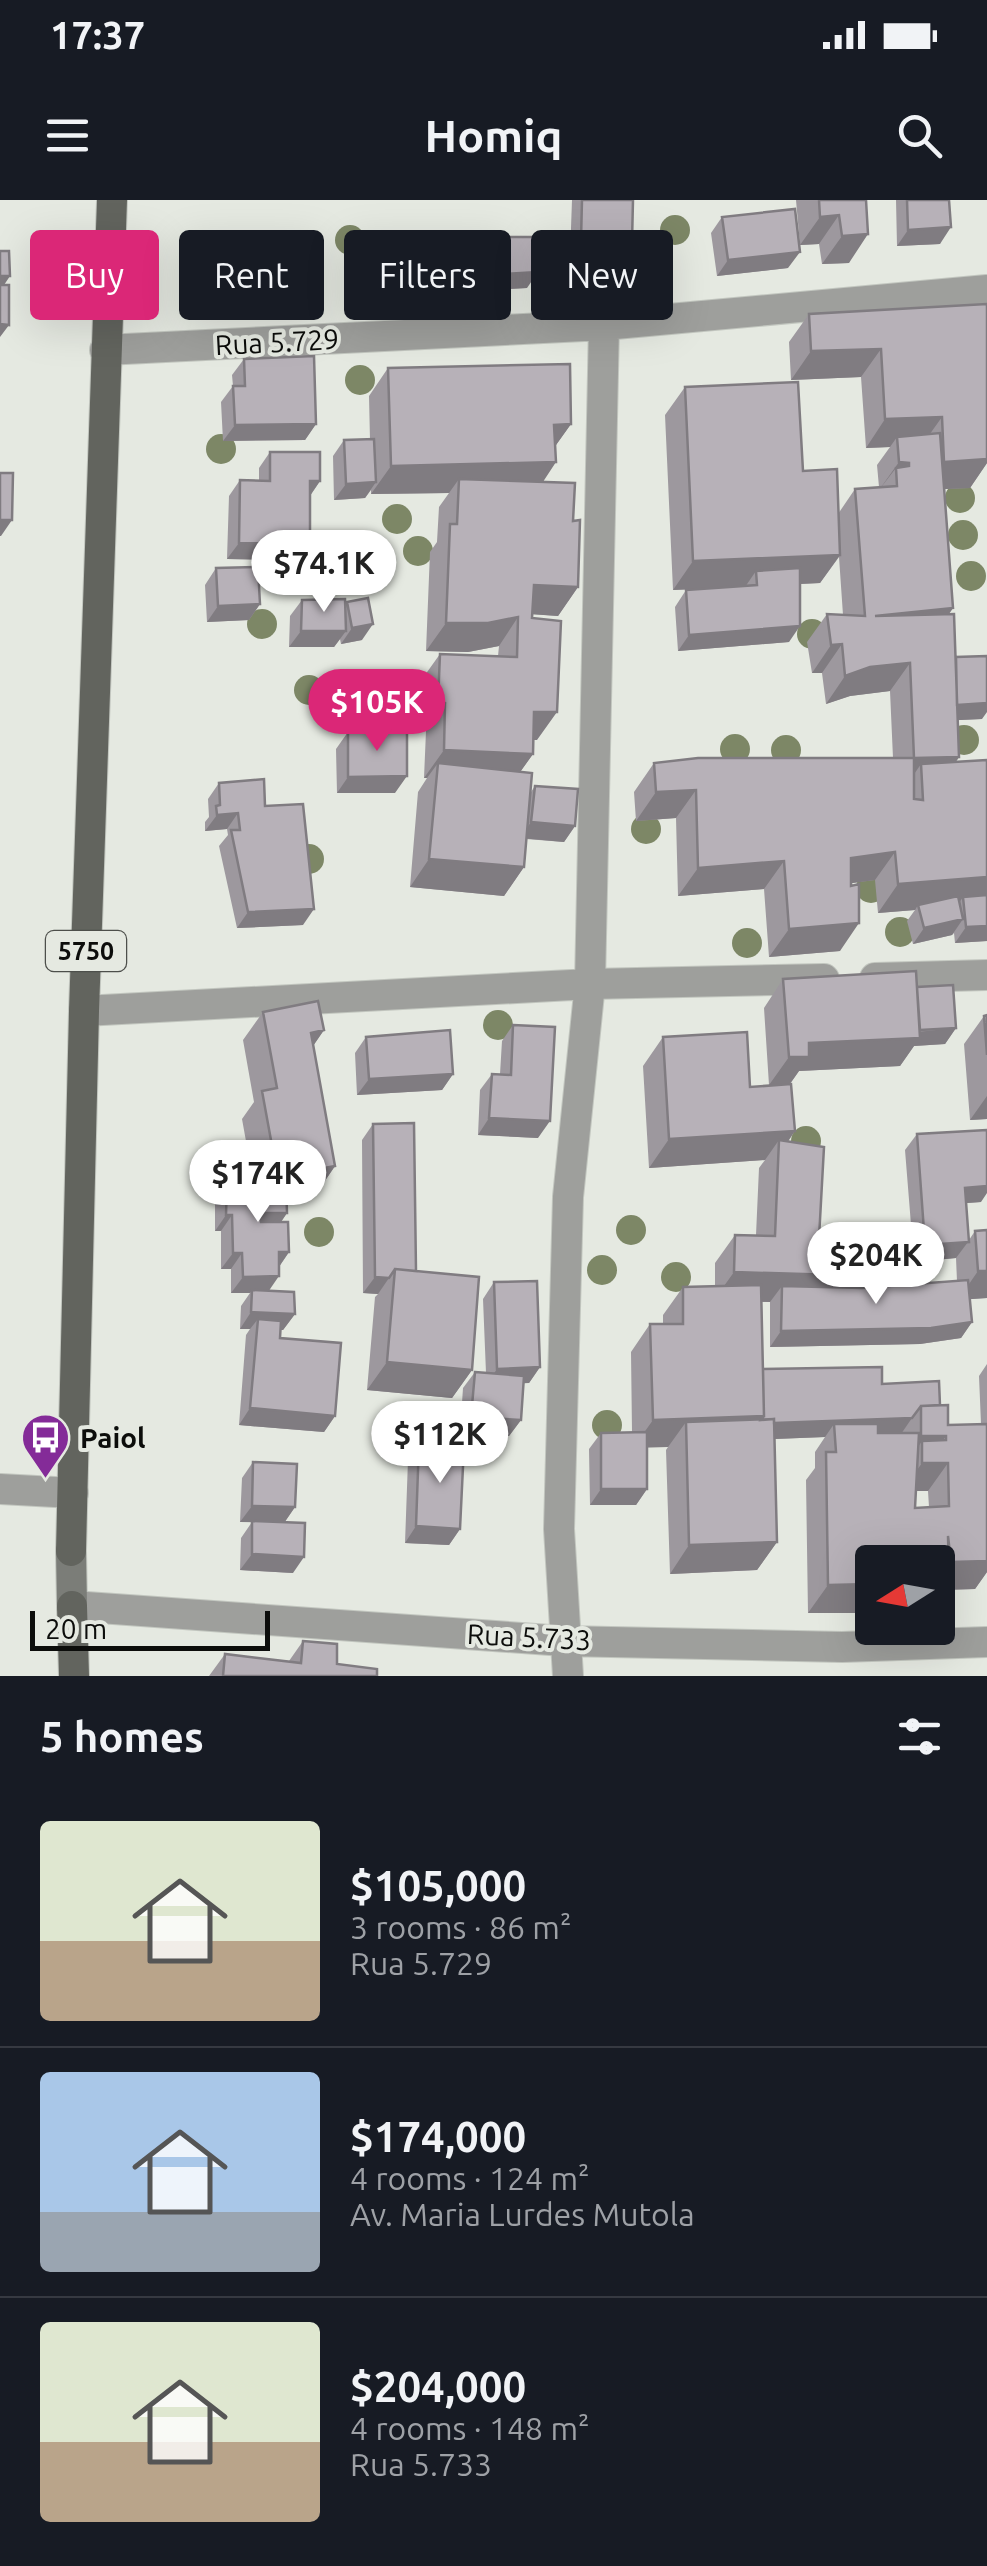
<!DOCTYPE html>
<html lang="en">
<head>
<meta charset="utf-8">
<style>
	:root { --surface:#171b24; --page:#242831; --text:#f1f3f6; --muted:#9ea1a6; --line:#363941; --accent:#db2777 }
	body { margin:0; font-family:Ubuntu,sans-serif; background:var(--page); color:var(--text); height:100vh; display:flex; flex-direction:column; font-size:38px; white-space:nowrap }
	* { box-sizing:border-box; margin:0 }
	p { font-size:32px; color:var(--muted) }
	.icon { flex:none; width:55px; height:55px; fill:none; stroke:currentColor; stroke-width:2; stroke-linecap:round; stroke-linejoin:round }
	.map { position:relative; height:1476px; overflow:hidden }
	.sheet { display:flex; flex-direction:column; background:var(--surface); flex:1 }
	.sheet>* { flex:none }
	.banner { position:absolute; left:30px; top:30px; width:928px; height:90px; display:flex; gap:20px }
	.needle { width:65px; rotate:259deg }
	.tools { position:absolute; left:855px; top:1345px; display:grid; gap:20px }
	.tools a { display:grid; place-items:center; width:100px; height:100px; border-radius:10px; background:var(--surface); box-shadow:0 10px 40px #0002; font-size:50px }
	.scale { position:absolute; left:30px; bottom:25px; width:240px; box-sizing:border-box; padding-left:10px; border:5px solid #0c0d0b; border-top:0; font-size:28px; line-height:35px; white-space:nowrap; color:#0c0d0b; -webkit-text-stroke:8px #e5e9e1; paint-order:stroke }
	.price { position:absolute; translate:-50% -85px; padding:0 22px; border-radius:35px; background:#fff; color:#222; font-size:32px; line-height:65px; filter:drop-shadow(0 2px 5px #0008) }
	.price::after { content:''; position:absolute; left:50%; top:60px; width:30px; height:22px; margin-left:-15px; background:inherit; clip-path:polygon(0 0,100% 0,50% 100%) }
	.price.selected { background:var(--accent); color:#fff }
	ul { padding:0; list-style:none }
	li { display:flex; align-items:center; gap:30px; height:250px; padding:0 40px }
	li+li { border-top:2px solid var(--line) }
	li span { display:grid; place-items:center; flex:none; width:280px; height:200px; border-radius:10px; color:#555 }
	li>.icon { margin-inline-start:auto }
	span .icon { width:120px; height:120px; fill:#fffc; stroke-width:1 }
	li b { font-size:42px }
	h2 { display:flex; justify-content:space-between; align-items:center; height:120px; padding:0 40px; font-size:42px }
	.pill { padding:0 35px; border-radius:10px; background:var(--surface); box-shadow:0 10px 40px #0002; font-size:35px; line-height:90px }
	.pill.selected { background:var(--accent); color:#fff }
	.status { display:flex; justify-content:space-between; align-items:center; height:70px; padding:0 50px; background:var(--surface); direction:ltr }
	.status svg { height:28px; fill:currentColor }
	header { display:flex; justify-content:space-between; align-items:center; height:130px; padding:0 40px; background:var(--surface); font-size:45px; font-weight:600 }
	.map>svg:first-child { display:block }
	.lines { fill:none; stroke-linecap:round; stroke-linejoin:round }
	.minor-casing { stroke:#c2c6bf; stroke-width:32 }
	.secondary-casing { stroke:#c2c6bf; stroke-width:32 }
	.primary-casing { stroke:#c2c6bf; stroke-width:32 }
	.minor { stroke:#9e9f9c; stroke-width:30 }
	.secondary { stroke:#7b7d78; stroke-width:30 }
	.primary { stroke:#62645e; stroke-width:30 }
	.tree { fill:#7d8766 }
	.wall { fill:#9d989e; fill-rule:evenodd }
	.shaded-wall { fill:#807c81 }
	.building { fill:#b7b1b8; stroke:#807c81; stroke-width:2.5 }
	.labels { text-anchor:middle; stroke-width:8; stroke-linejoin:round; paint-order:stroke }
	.shield { fill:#e5e9e1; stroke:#4d4f4b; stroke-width:2.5 }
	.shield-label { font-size:25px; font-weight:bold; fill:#0c0d0b }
	.street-label { font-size:28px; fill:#0c0d0b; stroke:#e5e9e1 }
	.poi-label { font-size:28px; font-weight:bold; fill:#0c0d0b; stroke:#e5e9e1; text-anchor:start }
</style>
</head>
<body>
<div class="status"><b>17:37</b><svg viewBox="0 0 49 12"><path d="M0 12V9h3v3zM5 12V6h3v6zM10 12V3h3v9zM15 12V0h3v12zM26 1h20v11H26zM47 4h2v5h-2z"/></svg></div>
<header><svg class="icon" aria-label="menu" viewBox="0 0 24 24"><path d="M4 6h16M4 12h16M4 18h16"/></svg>Homiq<svg class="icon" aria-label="search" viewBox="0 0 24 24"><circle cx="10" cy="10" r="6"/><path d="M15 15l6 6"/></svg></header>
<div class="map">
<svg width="987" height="1476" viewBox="0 0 987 1476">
	<rect width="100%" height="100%" fill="#e5e9e1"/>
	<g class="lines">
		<defs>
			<path id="minor" d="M105 150 604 125 987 90
				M875 778 987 775
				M84 811 590 784 824 779
				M0 1289 73 1293
				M72 1406 564 1441 842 1447 987 1442
				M568 1476 559 1329 568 997 590 784 604 125"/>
			<path id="secondary" d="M71 1351 72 1406"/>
			<path id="primary" d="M71 1351 84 811 112 0
				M72 1406 74 1476"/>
		</defs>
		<use href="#minor" class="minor-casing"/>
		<use href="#secondary" class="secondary-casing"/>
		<use href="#primary" class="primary-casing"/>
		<use href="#minor" class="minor"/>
		<use href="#secondary" class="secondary"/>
		<use href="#primary" class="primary"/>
	</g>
	<g class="tree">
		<circle cx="675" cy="30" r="15"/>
		<circle cx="350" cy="40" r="15"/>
		<circle cx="360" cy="180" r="15"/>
		<circle cx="221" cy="249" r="15"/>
		<circle cx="960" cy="298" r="15"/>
		<circle cx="397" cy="319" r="15"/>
		<circle cx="963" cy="335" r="15"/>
		<circle cx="418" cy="351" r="15"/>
		<circle cx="306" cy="359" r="15"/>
		<circle cx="370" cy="359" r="15"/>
		<circle cx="971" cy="376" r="15"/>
		<circle cx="262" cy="424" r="15"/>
		<circle cx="812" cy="434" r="15"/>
		<circle cx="309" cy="490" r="15"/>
		<circle cx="964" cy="540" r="15"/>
		<circle cx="735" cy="549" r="15"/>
		<circle cx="786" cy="550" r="15"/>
		<circle cx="646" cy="629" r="15"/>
		<circle cx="309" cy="659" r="15"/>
		<circle cx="871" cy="688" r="15"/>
		<circle cx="900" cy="732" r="15"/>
		<circle cx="747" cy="743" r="15"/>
		<circle cx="498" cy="825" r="15"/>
		<circle cx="806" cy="941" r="15"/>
		<circle cx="631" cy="1030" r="15"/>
		<circle cx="319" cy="1032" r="15"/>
		<circle cx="886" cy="1039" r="15"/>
		<circle cx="602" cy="1070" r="15"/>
		<circle cx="676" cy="1077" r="15"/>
		<circle cx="607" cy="1225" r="15"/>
	</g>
	<path class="wall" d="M572 0H633L620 58 570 56Z
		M796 0H866L849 63 822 64 819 44 800 45Z
		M896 0H949L940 44 897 46Z
		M722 17 788 68 717 76 711 33Z
		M502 37 527 88 492 90 490 53Z
		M987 104V263L970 288 944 289 953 408 949 414 956 457 982 519 958 520 959 557 956 562 987 741 955 743 954 733 952 735 913 744 907 721 915 710 878 713 875 680 851 683 840 751 769 757 764 689 678 696 676 618 636 621 634 592 654 563 893 558 890 491 850 496 826 504 822 473H812L807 442 827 414 843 415 839 357 820 383 800 384 789 442 678 451 675 407 686 390 731 387 673 390 665 215 685 187 803 271 838 314 855 289 879 287 877 265 890 247 866 248 861 177 791 180 789 142 809 114Z
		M244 159 316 224 305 240 223 241 221 202 233 186 232 175Z
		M388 168 571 224 556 245 543 282 573 321 578 387 558 416 532 414 537 540H533V554L520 572 531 592 535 586 575 626 564 642 526 639 524 667 504 696 410 687 418 592 427 578H424L426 531 418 530 420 482 440 454 498 456 499 446 468 452 426 451 430 352 437 342 439 307 449 293 371 294V290L365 298 334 300 333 256 344 240H370L369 196Z
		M270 252 320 281 310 296V344L298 360 227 359 229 296 240 280H259V268Z
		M216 368 260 404 249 420 207 422 205 385Z
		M302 400 345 405 347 402 362 440 341 444 340 439 334 447H289L290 416Z
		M348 532 395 593H337L336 549Z
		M219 583 265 606 303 725 237 728 219 646 228 635 227 629 205 631V622L209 617 208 599Z
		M783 779 917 787 956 828 945 844 914 846 900 866 799 871 790 884 788 942 819 1038 871 1076 862 1088 957 1081 956 1058 914 1062 905 950 917 934 981 1002 966 1003 969 1040 975 1031 987 1098 970 1099 972 1122 961 1138 920 1144 770 1147V1102H762L763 1169 882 1184 940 1205 948 1225 981 1224 979 1176 987 1164V1372L975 1389 940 1390 808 1413 806 1280 815 1268V1252L825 1237 774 1239 777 1342 757 1370 670 1374 666 1250 668 1247H647V1289L636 1305H590L589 1249 601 1233 632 1232 631 1152 650 1124H663V1115L683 1087 715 1086V1063L735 1035H756L759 968 765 960 649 968 643 866 663 837 750 887 769 885 764 808ZM916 1291H928L929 1307 915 1308Z
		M263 812 324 830 313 846 335 966 316 994 287 1000V1013L281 1022 289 1052 279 1067 269 1091 295 1114 283 1130H281L280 1138 335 1216 324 1232 239 1225 246 1135 250 1129H240L241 1106 250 1093H231V1069H221V1031H215V997L227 981 253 980 242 919 254 902 243 840Z
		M987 815V919L970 920 964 844 984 816Z
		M513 825 538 938 478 935 480 890 492 874H500L502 841Z
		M366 837 453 874 442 890 357 895 355 853Z
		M373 924 416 1071 472 1170 452 1198 367 1190 375 1097 378 1094 363 1093 362 940Z
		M494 1082 540 1167 529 1183H524L521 1220 509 1236 460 1233 463 1188 475 1172 486 1173 483 1099Z
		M419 1243 460 1329 449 1345 405 1343 408 1260Z
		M253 1262 295 1307 284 1323 293 1373 240 1370 241 1338 252 1322H240L242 1278Z
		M303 1441 337 1464 377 1476H209L225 1454 289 1461Z"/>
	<path class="shaded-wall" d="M839 15 819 44 800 45 820 17Z
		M951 27 940 44 897 46 908 30Z
		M868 34 849 63 822 64 842 36Z
		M581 40 632 42 620 58 570 56Z
		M800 52 788 68 717 76 728 60Z
		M538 72 527 88 492 90 503 74Z
		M0 76H10L0 91Z
		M0 124 9 125 0 137Z
		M881 149 861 177 791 180 811 151Z
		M942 217 922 245 897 237 890 247 866 248 885 219Z
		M316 224 305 240 223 241 235 225Z
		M571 224 551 252 554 225Z
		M987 259V263L970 288 924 290 944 262Z
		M556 262 537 291 459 279 449 293 371 294 391 266Z
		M899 262 909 263 897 280 896 268 879 290Z
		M310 281H320L309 297Z
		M376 282 365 298 334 300 346 284Z
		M0 320H12L1 336H0Z
		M239 343 310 344 298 360 227 359Z
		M840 355 820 383 756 386V371L745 387 673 390 693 361Z
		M534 385 578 387 558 416 514 413Z
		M260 404 249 420 207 422 218 406Z
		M953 408 933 436 875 416Z
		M518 417 499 446 468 452 426 451 446 423Z
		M373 424 362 440 341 444 352 428Z
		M800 426 789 442 678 451 689 435Z
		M301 431H346L334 447H289Z
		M842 444 822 473H812L831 445Z
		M910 463 890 491 850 496 826 504 845 476 870 467Z
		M438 502 445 503 426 531 418 530Z
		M987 503V512L982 519 939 521 950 505Z
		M534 512H557L537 540H514Z
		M444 550 533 554 513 582 438 563 427 578H424Z
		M959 557 939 585 921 564 906 586 914 558Z
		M407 576 395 593H337L348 577Z
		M696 590 676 618 636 621 656 592Z
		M238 613 227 629 205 631 217 615Z
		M531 622 575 626 564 642 520 638Z
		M895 652 875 680 831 686 851 658Z
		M429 659 524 667 504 696 410 687Z
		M784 661 764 689 678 696 698 668Z
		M987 677V704L963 697 957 706 918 705 915 710 878 713 898 684Z
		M314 709 303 725 237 728 248 712Z
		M963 719 952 735 913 744 924 728Z
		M859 723 840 751 769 757 789 729Z
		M987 726V741L955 743 966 727Z
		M956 828 945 844 914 846 900 866 799 871 789 885H769L789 857 809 843Z
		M324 830 304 859 311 833Z
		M453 874 442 890 357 895 369 879Z
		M987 896V919L970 920Z
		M489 918 550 921 538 938 478 935Z
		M795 931 779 955V940L765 960 649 968 669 939Z
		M301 957 281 985 255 990 275 962Z
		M335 966 316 994 283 1001 303 972Z
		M987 986V993L981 1002 954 1004 965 988Z
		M260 1013H287L276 1029 249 1030Z
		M226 1015H232L221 1031H215Z
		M968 1042 956 1058 914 1062 925 1045Z
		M279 1052H289L278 1068Z
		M233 1053H242L231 1069H221Z
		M978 1071H987V1098L958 1100Z
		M734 1072 871 1076 851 1104 782 1086 770 1102 714 1100Z
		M279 1076 268 1092 252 1090 250 1093H231L243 1077Z
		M375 1077 389 1078 378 1094 363 1093Z
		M251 1112 295 1114 283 1130 257 1129 258 1119 250 1129H240Z
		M972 1122 961 1138 920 1144 770 1147 781 1131Z
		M387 1162 472 1170 452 1198 367 1190Z
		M540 1167 529 1183 486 1185 497 1169Z
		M250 1208 335 1216 324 1232 239 1225Z
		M764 1216 912 1218 901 1234 835 1237 834 1224 825 1237 747 1240 686 1222 668 1247 633 1248 653 1220Z
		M471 1217 521 1220 509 1236 460 1233Z
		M921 1236H946L927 1263H948L928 1291H902L922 1263V1241L906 1265 901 1264Z
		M601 1289H647L636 1305H590Z
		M252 1306 295 1307 284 1323 240 1322Z
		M416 1326 460 1329 449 1345 405 1343Z
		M777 1342 757 1370 670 1374 689 1345Z
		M252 1354 304 1357 293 1373 240 1370Z
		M987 1361V1372L975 1389 940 1390 938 1393V1377H940L951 1362Z
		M828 1385H872V1413H808Z"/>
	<path class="building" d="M582 0H633L632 42 581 40Z
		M819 0H866L868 34 842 36 839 15 820 17Z
		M907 0H949L951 27 908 30Z
		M795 9 800 52 728 60 722 17Z
		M502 37H537L538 72 503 74Z
		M0 51H9L10 76H0Z
		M0 85H9V125L0 124Z
		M987 104V259L944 262 942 217 885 219 881 149 811 151 809 114Z
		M314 156 316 224 235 225 233 186H245L244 159Z
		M570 164 571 224 554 225 556 262 391 266 388 168Z
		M798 182 803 271 837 269 840 355 693 361 685 187Z
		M940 233 953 408 875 416 954 414 959 557 914 558 910 463 870 467 845 476 842 444 831 445 827 414 865 416 855 289 897 286 896 268 909 266V263L899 262 897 237Z
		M374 239 376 282 346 284 344 240Z
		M270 252H320V281H310V344L239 343 240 280 270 281Z
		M0 273H13L12 320H0Z
		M459 279 575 283 573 321 580 320 578 387 534 385 532 418 561 421 557 512H534L533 554 444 550 445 503 438 502 440 454 517 457 518 417 488 423H446L450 324H457Z
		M258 367 260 404 218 406 216 368Z
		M800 368V426L689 435 686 390 757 385 756 371Z
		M368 398 373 424 352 428 347 402Z
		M345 399 346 431H301L302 400Z
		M987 456V503L957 505 956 457Z
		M348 532H407V576L348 577Z
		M698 558H914V599L923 600 921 564 987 560V677L898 684 895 652 851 658V686L859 684V723L789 729 784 661 698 668 696 590 656 592 654 563Z
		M438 563 532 573 524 667 429 659Z
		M264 579 265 606 303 604 314 709 248 712 231 630H240L238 613 217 615 216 606 220 605 219 583Z
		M535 586 578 589 575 626 531 622Z
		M987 695V726L966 727 963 697Z
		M958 696 963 719 924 728 918 705Z
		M916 771 920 838 809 843V857H789L783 779Z
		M953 785 956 828 920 830 917 787Z
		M318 801 324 830 311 833 335 966 303 972 301 957 275 962 262 891 277 888 263 812Z
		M987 815V855L984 816Z
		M513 825 555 827 550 921 489 918 492 874 511 875Z
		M450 830 453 874 369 879 366 837Z
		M747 832 750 887 791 884 795 931 669 939 663 837Z
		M414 923 416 1071 395 1069 389 1078 375 1077 373 924Z
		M987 930V986L965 988 969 1042 925 1045 917 934Z
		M779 940 824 947 819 1038 872 1039 871 1076 734 1072 735 1035 775 1036Z
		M286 980 287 1013H260L261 1022H288L289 1052H279V1076L243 1077 242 1053H233L232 1015H226L227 981Z
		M987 1030V1071H978L975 1031Z
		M395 1069 479 1077 472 1170 387 1162Z
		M968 1080 972 1122 931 1128 781 1131 782 1086 862 1088Z
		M537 1081 540 1167 497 1169 494 1082Z
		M761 1085 764 1216 653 1220 650 1124H683V1087Z
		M252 1090 294 1092 295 1114 251 1112Z
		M258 1119 281 1121 280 1138 341 1143 335 1216 250 1208Z
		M882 1167V1184L939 1181 940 1205 921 1206 912 1218 774 1223V1219L761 1220 764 1216 763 1169Z
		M475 1172 524 1176 521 1220 471 1217Z
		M948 1205V1225L987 1224V1361L951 1362 948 1336 949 1377H938V1362H872V1384L828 1385 826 1252H836L834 1224H878V1233H919L915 1308 949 1306 948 1263H922V1241L946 1240V1236H921V1206Z
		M774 1219 777 1342 689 1345 686 1222Z
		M647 1232V1289H601V1233Z
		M419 1243 464 1246 460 1329 416 1326Z
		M253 1262 297 1264 295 1307 252 1306Z
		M252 1321 305 1323 304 1357 252 1354Z
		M303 1441 337 1444V1464L377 1469V1476H223L225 1454 301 1463Z"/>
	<defs>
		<symbol id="bus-pin" viewBox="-11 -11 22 30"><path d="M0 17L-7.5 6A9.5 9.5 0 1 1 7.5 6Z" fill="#842b98" stroke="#e5e9e1"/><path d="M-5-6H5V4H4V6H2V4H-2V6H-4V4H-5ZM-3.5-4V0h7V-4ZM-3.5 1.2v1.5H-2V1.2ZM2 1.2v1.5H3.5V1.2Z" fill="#fff"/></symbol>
	</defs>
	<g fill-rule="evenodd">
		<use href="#bus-pin" x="18" y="1210" width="55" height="75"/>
	</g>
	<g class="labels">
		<rect class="shield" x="46" y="731" width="80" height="40" rx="8"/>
		<g class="shield-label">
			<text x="86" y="760">5750</text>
		</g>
		<g class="street-label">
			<text transform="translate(277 142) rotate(-3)" y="10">Rua 5.729</text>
			<text transform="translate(529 1437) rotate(3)" y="10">Rua 5.733</text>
		</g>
		<g class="poi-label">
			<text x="80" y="1248">Paiol</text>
		</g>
	</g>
</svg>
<div class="tools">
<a><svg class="needle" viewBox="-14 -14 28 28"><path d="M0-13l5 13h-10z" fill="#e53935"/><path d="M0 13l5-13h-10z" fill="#9ea1a6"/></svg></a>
</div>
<div class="scale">20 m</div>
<b class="price" style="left:324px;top:415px">$74.1K</b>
<b class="price selected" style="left:377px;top:554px">$105K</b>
<b class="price" style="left:258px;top:1025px">$174K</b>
<b class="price" style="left:876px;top:1107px">$204K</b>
<b class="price" style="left:440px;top:1286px">$112K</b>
<div class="banner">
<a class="pill selected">Buy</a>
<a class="pill">Rent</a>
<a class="pill">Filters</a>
<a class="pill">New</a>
</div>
</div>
<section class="sheet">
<h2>5 homes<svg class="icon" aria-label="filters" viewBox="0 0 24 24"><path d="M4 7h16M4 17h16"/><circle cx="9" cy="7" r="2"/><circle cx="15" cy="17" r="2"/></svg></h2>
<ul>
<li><span style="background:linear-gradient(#dfe7d0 60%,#b9a48a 0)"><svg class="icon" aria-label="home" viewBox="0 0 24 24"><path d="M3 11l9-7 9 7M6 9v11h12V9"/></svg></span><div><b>$105,000</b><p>3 rooms · 86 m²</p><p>Rua 5.729</p></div></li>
<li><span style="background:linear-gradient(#a9c7e8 70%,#9aa5b1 0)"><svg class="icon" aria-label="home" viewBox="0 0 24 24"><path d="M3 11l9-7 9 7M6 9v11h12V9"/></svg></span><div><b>$174,000</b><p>4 rooms · 124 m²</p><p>Av. Maria Lurdes Mutola</p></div></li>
<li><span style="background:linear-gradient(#dfe7d0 60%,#b9a48a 0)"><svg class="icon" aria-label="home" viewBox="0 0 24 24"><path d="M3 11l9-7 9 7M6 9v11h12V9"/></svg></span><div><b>$204,000</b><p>4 rooms · 148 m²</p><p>Rua 5.733</p></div></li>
</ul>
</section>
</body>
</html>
